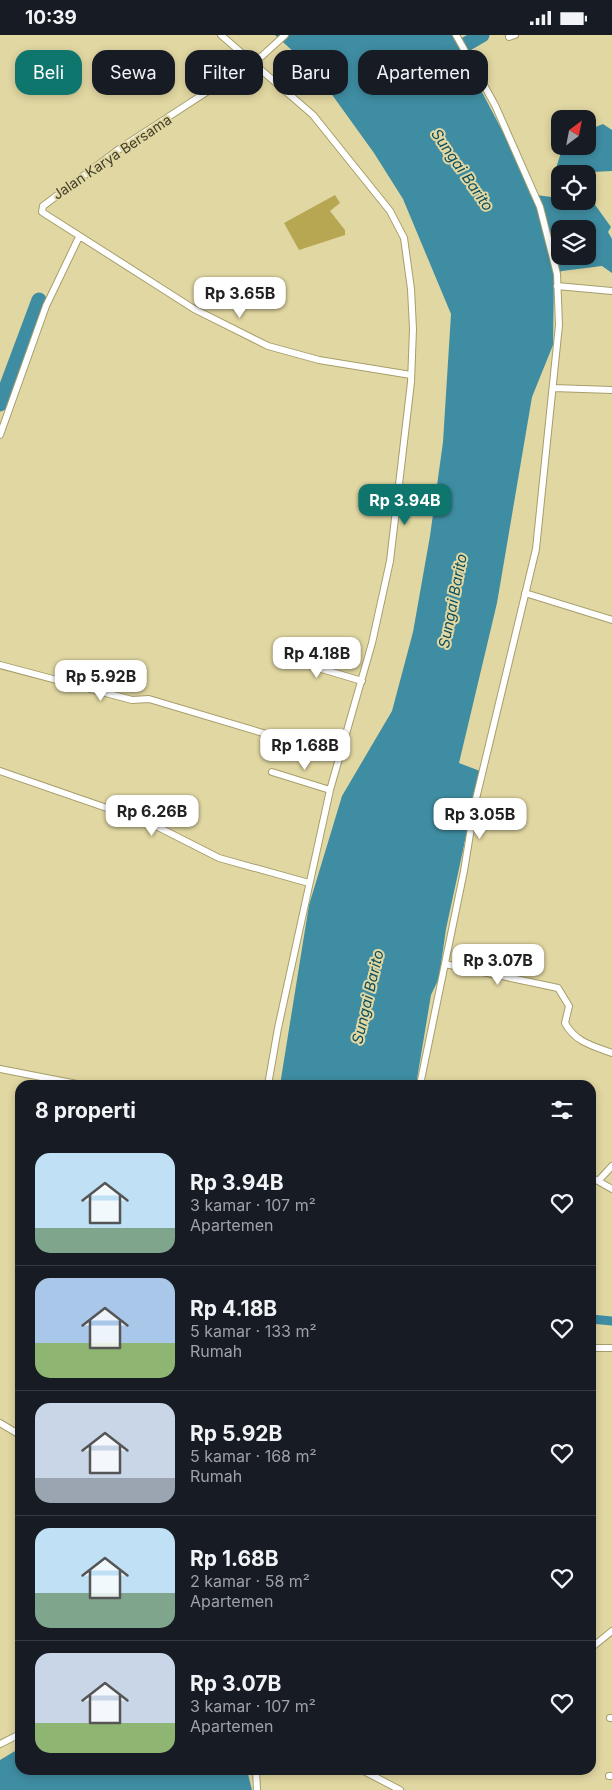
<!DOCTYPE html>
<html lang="id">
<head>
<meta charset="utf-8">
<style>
	:root { --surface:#171b24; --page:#242831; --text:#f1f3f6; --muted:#9ea1a6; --line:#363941; --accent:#0f766e }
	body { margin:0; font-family:Inter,sans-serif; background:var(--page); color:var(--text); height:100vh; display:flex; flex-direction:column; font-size:19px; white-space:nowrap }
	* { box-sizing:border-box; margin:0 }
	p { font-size:16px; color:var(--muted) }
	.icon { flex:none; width:28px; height:28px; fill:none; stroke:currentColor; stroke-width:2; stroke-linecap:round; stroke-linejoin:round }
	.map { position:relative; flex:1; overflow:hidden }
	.panel { position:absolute; left:15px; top:1045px; width:581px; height:695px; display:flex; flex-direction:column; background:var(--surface); border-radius:15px; box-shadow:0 2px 8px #0003 }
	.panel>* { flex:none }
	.banner { position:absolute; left:15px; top:15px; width:582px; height:45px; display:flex; gap:10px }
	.needle { width:32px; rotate:32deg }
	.tools { position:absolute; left:551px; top:75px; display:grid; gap:10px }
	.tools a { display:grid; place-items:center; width:45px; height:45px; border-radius:10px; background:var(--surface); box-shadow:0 2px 8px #0003; font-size:25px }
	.price { position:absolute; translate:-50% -42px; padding:0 11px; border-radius:10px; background:#fff; color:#222; font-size:16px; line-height:32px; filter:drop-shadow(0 1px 2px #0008) }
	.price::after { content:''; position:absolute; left:50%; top:30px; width:15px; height:11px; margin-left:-8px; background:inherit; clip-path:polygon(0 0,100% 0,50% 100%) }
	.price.active { background:var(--accent); color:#fff }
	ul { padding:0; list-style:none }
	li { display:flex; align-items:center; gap:15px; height:125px; padding:0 20px }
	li+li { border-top:1px solid var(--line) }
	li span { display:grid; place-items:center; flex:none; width:140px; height:100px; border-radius:15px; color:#555 }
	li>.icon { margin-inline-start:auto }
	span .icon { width:60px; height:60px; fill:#fffc; stroke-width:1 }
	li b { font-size:21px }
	h2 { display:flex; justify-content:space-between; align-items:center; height:60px; padding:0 20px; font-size:21px }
	.pill { padding:0 18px; border-radius:15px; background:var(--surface); box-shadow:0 2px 8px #0003; font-size:18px; line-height:45px }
	.pill.active { background:var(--accent); color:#fff }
	.status { display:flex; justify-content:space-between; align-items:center; height:35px; padding:0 25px; background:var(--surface); direction:ltr }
	.status svg { height:14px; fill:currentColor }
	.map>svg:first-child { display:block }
	.green { fill:#b7a752 }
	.water { fill:#3f8da2; fill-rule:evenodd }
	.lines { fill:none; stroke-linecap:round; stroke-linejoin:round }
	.canal { stroke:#3f8da2; stroke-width:9 }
	.river { stroke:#3f8da2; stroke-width:15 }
	.street-casing { stroke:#a79e6b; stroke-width:8 }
	.street { stroke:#fff; stroke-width:6 }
	.labels { text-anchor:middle; stroke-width:4; stroke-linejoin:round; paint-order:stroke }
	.street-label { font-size:14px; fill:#413d28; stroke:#e1d7a2 }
	.water-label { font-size:15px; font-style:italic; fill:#0a4e5e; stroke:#e1d7a2 }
</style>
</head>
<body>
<div class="status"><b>10:39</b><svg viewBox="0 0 49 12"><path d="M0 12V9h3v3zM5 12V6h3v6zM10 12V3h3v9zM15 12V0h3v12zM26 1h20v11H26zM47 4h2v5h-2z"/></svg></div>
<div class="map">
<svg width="612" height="1755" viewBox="0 0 612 1755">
	<rect width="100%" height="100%" fill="#e1d7a2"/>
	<path class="green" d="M335 160 340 168 330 176 345 195V200L299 215 284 188Z"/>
	<path class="water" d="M275 0H452L515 120 530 159 558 163 557 130 563 111H588V95L603 89 612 95V136L592 137 588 157V139H560V166H588V160L611 192 608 197 612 204V238L602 231 562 236 554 240 553 310 532 362 497 568 459 728 480 736 446 894 439 943 431 960 416 1050H280L309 870 342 761 392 676 413 597 430 501 443 407 451 279 403 164 374 118 315 36ZM560 194H588V221H560Z
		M20 1713V1735H247L252 1755H0V1725Z"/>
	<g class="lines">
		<path class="canal" d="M591 1284 612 1286"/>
		<path class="river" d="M449 19 482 0
			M0 369 39 265"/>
		<defs>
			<path id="street" d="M221 0 313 80 390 176 404 203 411 254 413 294 411 347 390 526 372 608 330 755 278 993 268 1050
				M285 0 262 21 122 112 43 171 42 177 194 274 268 311 319 325 411 340
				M509 2 515 0
				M557 251 612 256
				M553 353 612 355
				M0 400 46 271 79 202
				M525 558 612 585
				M278 621 362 646
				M0 630 132 665 149 664 340 721
				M0 736 150 788 219 823 309 848
				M272 737 330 755
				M445 929 558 953 569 971 565 988C575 1007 593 1011 612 1018
				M0 1034 82 1050
				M420 1050 464 836 475 768 536 514 559 290 557 239 540 172 495 70 456 0
				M591 1142 612 1154
				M599 1145 612 1131
				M591 1313H612
				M0 1388 20 1400
				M591 1613 612 1596
				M610 1683H612
				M0 1709 20 1699
				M256 1735 257 1755
				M362 1735 400 1755
				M609 1741H612"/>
		</defs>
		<use href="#street" class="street-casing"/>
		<use href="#street" class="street"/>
	</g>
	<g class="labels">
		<g class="street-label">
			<text transform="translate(112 122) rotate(-34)" y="5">Jalan Karya Bersama</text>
		</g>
		<g class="water-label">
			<text transform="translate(462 135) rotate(55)" y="5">Sungai Barito</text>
			<text transform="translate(453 566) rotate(-79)" y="5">Sungai Barito</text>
			<text transform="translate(368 962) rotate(-77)" y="5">Sungai Barito</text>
		</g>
	</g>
</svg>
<div class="tools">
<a><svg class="needle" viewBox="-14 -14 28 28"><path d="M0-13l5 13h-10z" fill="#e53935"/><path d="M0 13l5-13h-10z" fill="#9ea1a6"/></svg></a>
<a><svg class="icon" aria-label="locate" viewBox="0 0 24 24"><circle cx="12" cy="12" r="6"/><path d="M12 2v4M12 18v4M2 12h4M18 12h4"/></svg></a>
<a><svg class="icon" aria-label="layers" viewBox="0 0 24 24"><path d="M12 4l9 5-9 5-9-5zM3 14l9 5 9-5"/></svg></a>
</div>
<b class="price" style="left:240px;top:284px">Rp 3.65B</b>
<b class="price active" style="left:405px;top:491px">Rp 3.94B</b>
<b class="price" style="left:317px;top:644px">Rp 4.18B</b>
<b class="price" style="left:101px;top:667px">Rp 5.92B</b>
<b class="price" style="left:305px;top:736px">Rp 1.68B</b>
<b class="price" style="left:152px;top:802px">Rp 6.26B</b>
<b class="price" style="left:480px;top:805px">Rp 3.05B</b>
<b class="price" style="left:498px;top:951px">Rp 3.07B</b>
<div class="banner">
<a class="pill active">Beli</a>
<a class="pill">Sewa</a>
<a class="pill">Filter</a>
<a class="pill">Baru</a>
<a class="pill">Apartemen</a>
</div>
<section class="panel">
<h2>8 properti<svg class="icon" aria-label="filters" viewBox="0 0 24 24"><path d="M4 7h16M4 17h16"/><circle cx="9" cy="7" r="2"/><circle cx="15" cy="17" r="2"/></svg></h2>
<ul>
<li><span style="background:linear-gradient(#bfe0f5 75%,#7fa58c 0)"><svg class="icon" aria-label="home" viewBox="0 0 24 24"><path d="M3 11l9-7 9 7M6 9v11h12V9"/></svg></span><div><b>Rp 3.94B</b><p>3 kamar · 107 m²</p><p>Apartemen</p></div><svg class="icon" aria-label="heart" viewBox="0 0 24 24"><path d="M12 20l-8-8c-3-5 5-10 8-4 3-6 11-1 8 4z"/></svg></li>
<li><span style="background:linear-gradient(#a9c7e8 65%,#8fb573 0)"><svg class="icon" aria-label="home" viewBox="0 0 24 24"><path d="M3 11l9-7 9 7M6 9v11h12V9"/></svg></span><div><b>Rp 4.18B</b><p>5 kamar · 133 m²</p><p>Rumah</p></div><svg class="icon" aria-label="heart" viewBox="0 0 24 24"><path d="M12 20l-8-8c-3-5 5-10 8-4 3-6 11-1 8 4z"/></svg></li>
<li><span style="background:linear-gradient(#c9d6e8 75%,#9aa5b1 0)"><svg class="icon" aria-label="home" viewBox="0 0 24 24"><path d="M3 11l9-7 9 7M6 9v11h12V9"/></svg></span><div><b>Rp 5.92B</b><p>5 kamar · 168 m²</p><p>Rumah</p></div><svg class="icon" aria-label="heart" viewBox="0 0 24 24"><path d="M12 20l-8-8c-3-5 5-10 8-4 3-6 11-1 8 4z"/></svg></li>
<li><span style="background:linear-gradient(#bfe0f5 65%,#7fa58c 0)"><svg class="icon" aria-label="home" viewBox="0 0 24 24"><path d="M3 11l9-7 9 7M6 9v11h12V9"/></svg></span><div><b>Rp 1.68B</b><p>2 kamar · 58 m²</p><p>Apartemen</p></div><svg class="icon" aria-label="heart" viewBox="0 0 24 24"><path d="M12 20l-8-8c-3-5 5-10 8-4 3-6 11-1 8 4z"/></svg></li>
<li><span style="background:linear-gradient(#c9d6e8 70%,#8fb573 0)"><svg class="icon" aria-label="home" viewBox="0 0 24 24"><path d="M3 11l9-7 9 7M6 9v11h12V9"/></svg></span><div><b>Rp 3.07B</b><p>3 kamar · 107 m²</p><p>Apartemen</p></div><svg class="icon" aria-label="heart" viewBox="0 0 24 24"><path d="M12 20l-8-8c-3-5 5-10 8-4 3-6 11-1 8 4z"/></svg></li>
</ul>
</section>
</div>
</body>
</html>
